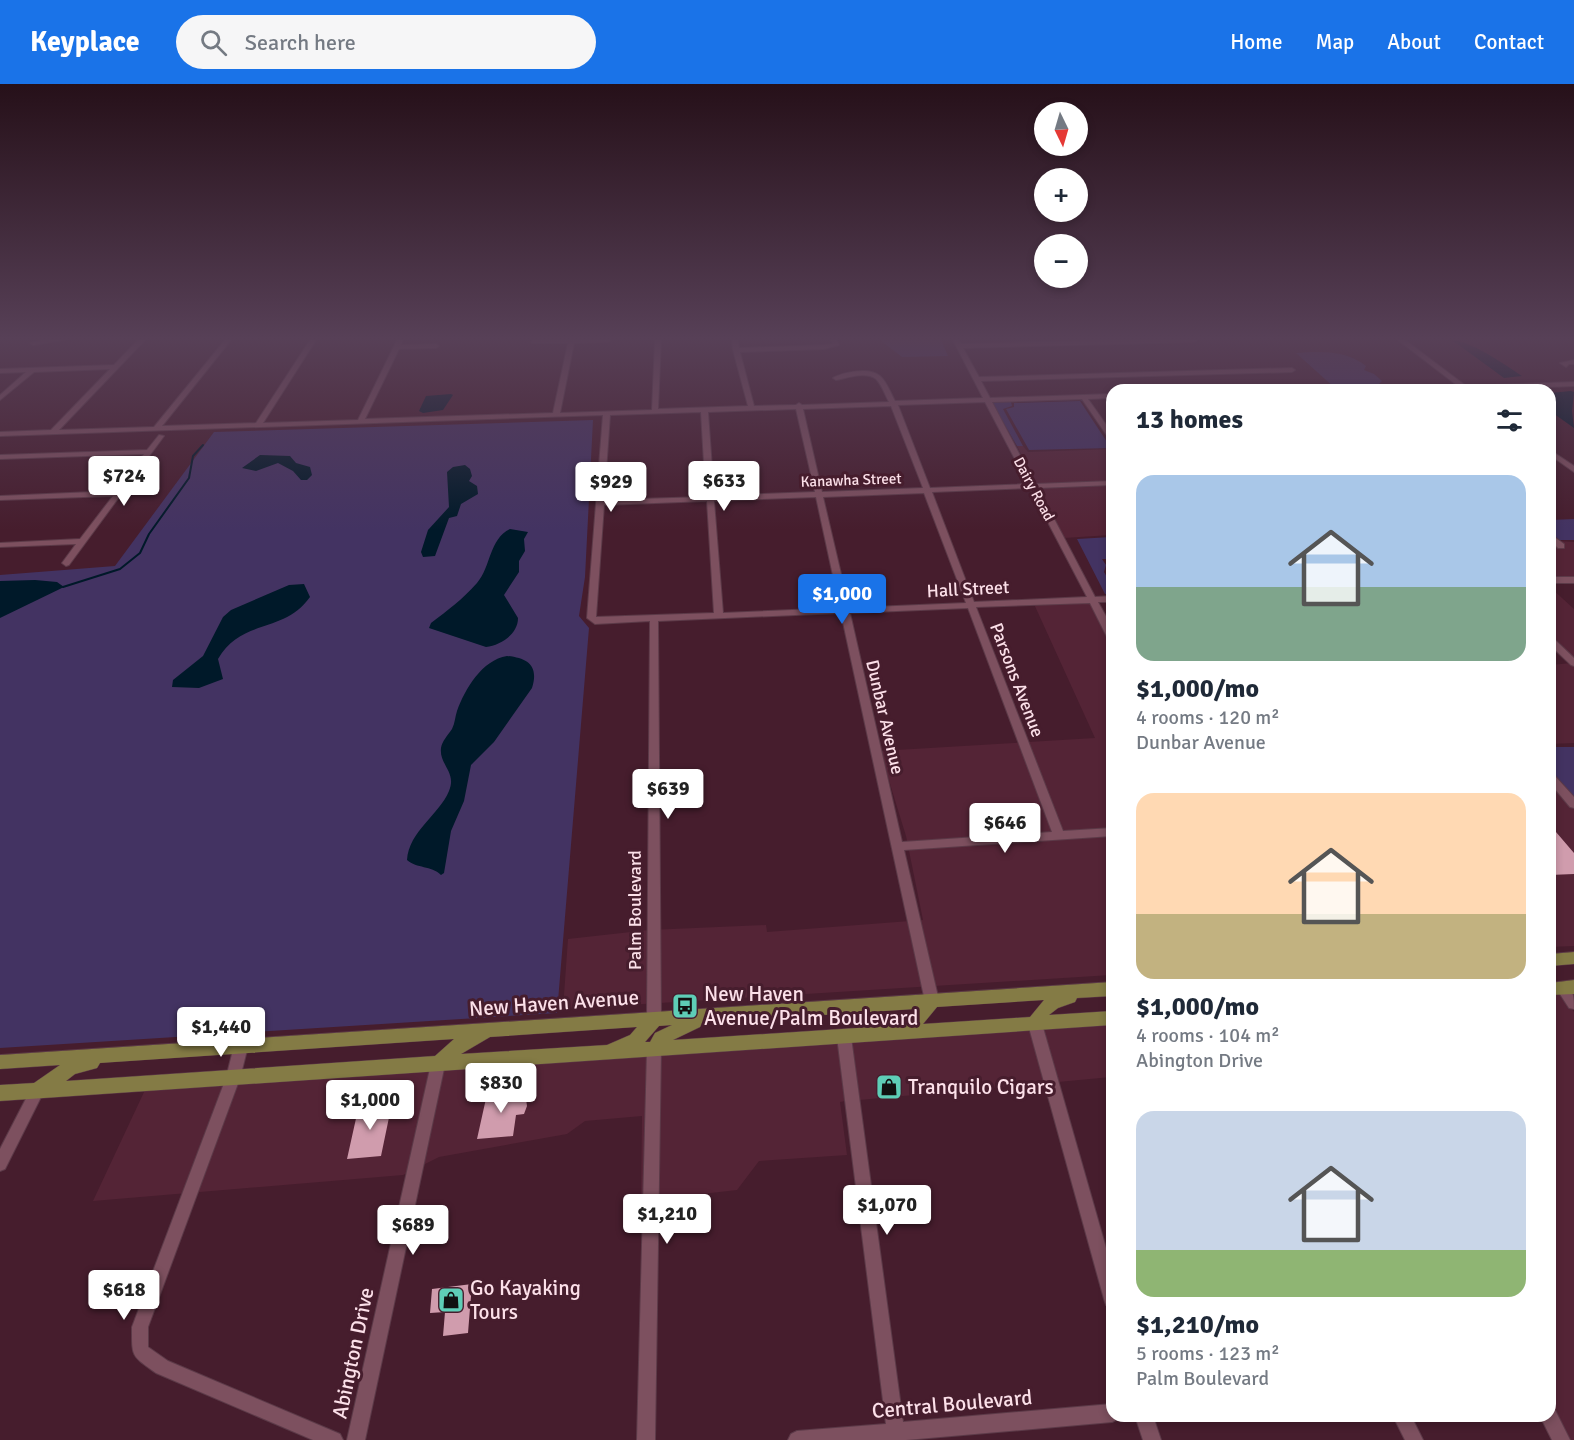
<!DOCTYPE html>
<html lang="en">
<head>
<meta charset="utf-8">
<style>
	:root { --surface:#fff; --page:#f6f6f7; --text:#1f2937; --muted:#747a83; --accent:#1a73e8 }
	body { margin:0; font-family:Signika,sans-serif; background:var(--page); color:var(--text); height:100vh; display:flex; flex-direction:column; font-size:22px; white-space:nowrap }
	* { box-sizing:border-box; margin:0 }
	p { font-size:20px; color:var(--muted) }
	.icon { flex:none; width:33px; height:33px; fill:none; stroke:currentColor; stroke-width:2; stroke-linecap:round; stroke-linejoin:round }
	.map { position:relative; flex:1; overflow:hidden }
	.side { position:absolute; left:1106px; top:300px; width:450px; height:1038px; display:flex; flex-direction:column; background:var(--surface); border-radius:18px; box-shadow:0 3px 9px #0003 }
	.side>* { flex:none }
	.needle { width:39px; rotate:175deg }
	.fabs { position:absolute; left:1034px; top:18px; display:grid; gap:12px }
	.fabs a { display:grid; place-items:center; width:54px; height:54px; border-radius:50%; background:var(--surface); box-shadow:0 3px 9px #0003; font-size:30px }
	.price { position:absolute; translate:-50% -51px; padding:0 14px; border-radius:6px; background:#fff; color:#222; font-size:20px; line-height:39px; filter:drop-shadow(0 2px 3px #0008) }
	.price::after { content:''; position:absolute; left:50%; top:36px; width:18px; height:14px; margin-left:-9px; background:inherit; clip-path:polygon(0 0,100% 0,50% 100%) }
	.price.active { background:var(--accent); color:#fff }
	ul { padding:0; list-style:none }
	li { display:grid; align-content:center; gap:12px; height:318px; padding:0 30px }
	li span { display:grid; place-items:center; height:186px; border-radius:18px; color:#555 }
	li>.icon { margin-inline-start:auto }
	span .icon { width:108px; height:108px; fill:#fffc; stroke-width:1 }
	li b { font-size:26px }
	h2 { display:flex; justify-content:space-between; align-items:center; height:72px; padding:0 30px; font-size:26px }
	header { display:flex; align-items:center; gap:36px; box-sizing:border-box; height:84px; padding:0 30px; background:var(--accent); color:#fff }
	header strong { font-size:28px }
	nav { display:flex; gap:33px; margin-inline-start:auto; font-size:21px }
	.search { width:420px; height:54px; background:var(--page); display:flex; align-items:center; gap:15px; box-sizing:border-box; padding:0 21px; border-radius:33px; color:var(--muted); font-size:22px }
	.map>svg:first-child { display:block }
	.built { fill:#542436 }
	.green { fill:#433362 }
	.water { fill:#001929 }
	.lines { fill:none; stroke-linecap:round; stroke-linejoin:round }
	.stream { stroke:#001929; stroke-width:2 }
	.building { fill:#d09cad }
	.minor-casing { stroke:#5c3a48; stroke-width:2 }
	.major-casing { stroke:#5c3a48; stroke-width:1 }
	.minor { fill:#7d505f; fill-rule:evenodd }
	.major { fill:#847b45; fill-rule:evenodd }
	.labels { text-anchor:middle; stroke-width:6; stroke-linejoin:round; paint-order:stroke }
	.far-street-label { font-size:15px; fill:#fce0e9; stroke:#461d2d }
	.street-label { font-size:18px; fill:#fce0e9; stroke:#461d2d }
	.near-poi-label { font-size:21px; fill:#fce0e9; stroke:#461d2d; text-anchor:start }
	.near-street-label { font-size:21px; fill:#fce0e9; stroke:#461d2d }
</style>
</head>
<body>
<header>
<strong>Keyplace</strong>
<div class="search"><svg class="icon" aria-label="search" viewBox="0 0 24 24"><circle cx="10" cy="10" r="6"/><path d="M15 15l6 6"/></svg>Search here</div>
<nav><a>Home</a><a>Map</a><a>About</a><a>Contact</a></nav>
</header>
<div class="map">
<svg width="1574" height="1356" viewBox="0 0 1574 1356">
	<rect width="100%" height="100%" fill="#461d2d"/>
	<path class="built" d="M1017 362H1023L1028 368 1111 365V451L1064 454Z
		M1550 450 1559 457 1574 458V496L1550 497Z
		M1550 503 1574 525V659L1550 660V581L1572 579 1550 557Z
		M1089 517 1111 563V891L563 925 568 855 649 846 766 841 767 848 923 836 906 752 880 667 1095 654 1034 520Z
		M1550 694 1574 723V862L1550 863Z
		M1560 910 1574 928V1356H1570L1550 1317V911Z
		M1111 940V993L1058 998 1043 945Z
		M1030 946 1044 999 859 1016 851 959Z
		M838 959 845 1017 840 1018 847 1071 759 1077 737 1106 658 1115 661 971Z
		M647 972 643 1116 641 1117 642 1032 585 1037 567 1050 439 1073 423 1081 443 986Z
		M430 987 407 1089 403 1091 93 1117 145 1006Z"/>
	<path class="green" d="M880 256H941L948 272 902 273Z
		M1296 269C1319 267 1347 266 1366 282L1364 286 1374 290 1382 297 1376 303 1335 304Z
		M1112 313 1090 315 1086 319 1080 316 1011 318 1012 322 1003 325 1023 362H1017L991 317Z
		M1080 317 1111 364 1029 366 1006 325 1014 323V319Z
		M593 336 585 493 579 532 589 544 557 929 0 964V491L115 482 214 348Z
		M1574 435V456H1559L1550 447V436Z
		M1111 453V475H1102L1106 481 1104 488 1111 500V512L1105 510 1077 455Z
		M1550 663H1574V718L1550 689Z"/>
	<path class="water" d="M1452 256C1475 259 1502 279 1522 292L1504 294Z
		M1571 307 1574 308 1572 327 1574 344 1550 327V309Z
		M451 310 453 311 443 326 423 329 419 327 426 312Z
		M260 371 290 372 296 379 310 383 312 391 307 396H301L293 387 278 379 256 387 242 384Z
		M465 381 470 385 472 392 469 397 477 402 478 410 461 420 457 432 449 434 435 472 423 473 421 468 428 446 449 423 447 388 453 383Z
		M510 445 528 448 524 455 525 467 519 477V488L504 511 518 534C518 550 501 561 486 563L429 544 431 539C448 526 462 516 477 499 491 483 489 455 510 445Z
		M35 496 57 498 64 503 0 534V497Z
		M304 500 310 513C284 550 241 534 218 575L223 595 199 604 172 603 173 596 203 572 223 533 231 526 289 501Z
		M507 572C528 574 539 582 532 604L494 658 471 681 464 717 451 747 444 789 441 791C431 781 417 785 407 776 409 747 439 731 449 707 457 688 439 681 441 664 442 657 448 651 452 645 455 639 455 633 457 627 465 605 482 576 507 572Z"/>
	<g class="lines">
		<path class="stream" d="M63 503 120 485 140 469 149 450 189 394 193 372 203 361"/>
	</g>
	<path class="building" d="M1550 741 1574 769V790L1550 791Z
		M525 1008 527 1022 524 1030 516 1031 513 1052 477 1055 487 1010Z
		M392 1019 381 1072 347 1075 359 1021Z
		M472 1200 468 1249 443 1252 445 1228 430 1229 432 1205Z"/>
	<g class="lines">
		<defs>
			<path id="minor" d="M42 256H64L33 261 30 259Z
				M138 256H145L59 346 154 343 225 256H231L162 342 256 339 310 256H316L263 339 358 336 397 256H403L401 261 436 260 439 262 436 264 399 265 365 335 553 329 568 259H532L531 258 534 256H611L608 258 574 259 560 329 652 326 655 256H661L658 325 748 322 733 266 732 256H738L739 264 824 261 833 260 831 256H837L839 261 824 265 740 268 754 322 796 321 799 319 802 321 889 318C885 311 882 301 876 295 866 287 847 294 836 296L833 294C844 288 869 283 880 292 887 298 891 310 895 317L983 314 953 256H959L961 260 1113 256H1197L1194 258 963 264 979 293 1292 284 1295 286 1292 288 981 297 990 314 1112 310V314L1088 315 1112 349V357L1110 356 1082 315 992 318 1035 400 1112 397V401L1038 404 1095 513 1112 512V518H1098L1112 543V556L1107 553 1090 519 976 523 1063 747 1112 744V752L904 766 939 917 937 921 932 922 927 921 925 917 841 529 658 537 661 936 659 940 654 941 649 940 647 936 650 537 595 540 587 534 603 331 0 352V348L51 346 110 285 34 288 0 316V311L26 288 0 289V285L114 281ZM985 318 1028 400 930 404 898 321ZM891 322 923 404 822 408 803 325ZM796 325 815 408 714 412 708 328ZM701 328 706 413 604 416 610 331ZM1030 404 1087 513 974 518 932 408ZM924 409 966 519 849 524 823 413ZM816 413 840 524 723 529 714 417ZM707 417 714 529 596 533 604 421ZM968 524 1052 748 902 758 850 529Z
				M1398 256H1405L1466 302 1574 298V302L1469 306H1386L1389 304 1458 302Z
				M1574 276V280H1569L1566 283 1560 279Z
				M159 351 164 352 69 481 66 482 62 479 76 460 0 463V459L80 455 113 412 0 416V412L116 407 144 370 0 375V371L147 366Z
				M1550 366 1574 382V388L1550 371Z
				M1550 450 1564 460V464H1558L1550 456Z
				M1550 493H1574V499H1550Z
				M1550 553 1553 554 1574 574V582L1571 581 1550 561Z
				M1550 690 1554 691 1574 713V724L1570 723 1550 699Z
				M1562 899C1574 903 1574 914 1574 925L1569 924 1556 904 1557 900Z
				M1035 935 1040 936 1042 940 1112 1185V1223L1106 1221 1104 1215 1028 940 1030 936Z
				M844 947 849 949 851 953 903 1338 1112 1320V1332H1120L1118 1335 1112 1338 906 1356H788L791 1350 797 1347 886 1340 837 953 839 949Z
				M241 956 246 958 248 962 240 994 148 1243V1263L168 1277 340 1350 343 1356H313L156 1289C131 1271 132 1274 132 1243L226 994 234 962 236 958Z
				M654 960 659 962 661 966 655 1356H637L647 966 649 962Z
				M438 974 443 976 445 980 365 1356H347L431 980 433 976Z
				M37 1001 42 1003 44 1007 5 1085 0 1087V1065L32 1003Z
				M1550 1323 1555 1326 1570 1356H1552L1540 1332H1550Z
				M1135 1332H1153L1161 1356H1143Z
				M1393 1332H1411L1423 1356H1405Z"/>
			<path id="major" d="M1574 868V880L1550 882V870Z
				M1574 896V910L1550 911V899Z
				M1112 898V912L1077 914 1075 918 1058 924 1049 931 1112 927V941L0 1017V1001L34 999 60 981 0 985V971ZM1044 916 1030 933 923 940 937 923ZM915 925 910 931 887 942 673 956 700 943 702 939ZM672 941 655 949 650 958H645L659 942ZM637 943 630 951 607 961 461 970 490 953ZM454 955 435 972 66 997 75 990 97 984 100 979Z"/>
		</defs>
		<use href="#minor" class="minor-casing"/>
		<use href="#major" class="major-casing"/>
		<use href="#minor" class="minor"/>
		<use href="#major" class="major"/>
	</g>
	<linearGradient id="sky" x2="0" y2="1"><stop stop-color="#261019"/><stop offset="0.57" stop-color="#574057"/><stop offset="1" stop-color="#574057" stop-opacity="0"/></linearGradient>
	<rect width="1574" height="446" fill="url(#sky)"/>
	<defs>
		<symbol id="bus-square" viewBox="-11 -11 22 22"><rect x="-9" y="-9" width="18" height="18" rx="4" fill="#5eceb7" stroke="#461d2d"/><path d="M-5-6H5V4H4V6H2V4H-2V6H-4V4H-5ZM-3.5-4V0h7V-4ZM-3.5 1.2v1.5H-2V1.2ZM2 1.2v1.5H3.5V1.2Z" fill="#111"/></symbol>
		<symbol id="shop-square" viewBox="-11 -11 22 22"><rect x="-9" y="-9" width="18" height="18" rx="4" fill="#5eceb7" stroke="#461d2d"/><path d="M-5-2.5h2.3a2.7 3.5 0 0 1 5.4 0H5L5.5 6h-11ZM-1.5-2.5h3a1.5 2.3 0 0 0-3 0Z" fill="#111"/></symbol>
	</defs>
	<g fill-rule="evenodd">
		<use href="#bus-square" x="670" y="907" width="30" height="30"/>
		<use href="#shop-square" x="874" y="988" width="30" height="30"/>
		<use href="#shop-square" x="436" y="1201" width="30" height="30"/>
	</g>
	<g class="labels">
		<g class="far-street-label">
			<text transform="translate(851 396) rotate(-2)" y="5">Kanawha Street</text>
			<text transform="translate(1034 405) rotate(62)" y="5">Dairy Road</text>
		</g>
		<g class="street-label">
			<text transform="translate(968 505) rotate(-3)" y="6">Hall Street</text>
			<text transform="translate(1017 596) rotate(69)" y="6">Parsons Avenue</text>
			<text transform="translate(885 633) rotate(77)" y="6">Dunbar Avenue</text>
			<text transform="translate(635 826) rotate(-90)" y="6">Palm Boulevard</text>
		</g>
		<g class="near-poi-label">
			<text x="704" y="917">New Haven<tspan x="704" dy="24">Avenue/Palm Boulevard</tspan></text>
			<text x="908" y="1010">Tranquilo Cigars</text>
			<text x="470" y="1211">Go Kayaking<tspan x="470" dy="24">Tours</tspan></text>
		</g>
		<g class="near-street-label">
			<text transform="translate(554 919) rotate(-4)" y="7">New Haven Avenue</text>
			<text transform="translate(353 1269) rotate(-78)" y="7">Abington Drive</text>
			<text transform="translate(952 1320) rotate(-5)" y="7">Central Boulevard</text>
		</g>
	</g>
</svg>
<div class="fabs">
<a><svg class="needle" viewBox="-14 -14 28 28"><path d="M0-13l5 13h-10z" fill="#e53935"/><path d="M0 13l5-13h-10z" fill="#747a83"/></svg></a>
<a>+</a>
<a>−</a>
</div>
<b class="price" style="left:124px;top:423px">$724</b>
<b class="price" style="left:724px;top:428px">$633</b>
<b class="price" style="left:611px;top:429px">$929</b>
<b class="price active" style="left:842px;top:541px">$1,000</b>
<b class="price" style="left:668px;top:736px">$639</b>
<b class="price" style="left:1005px;top:770px">$646</b>
<b class="price" style="left:221px;top:974px">$1,440</b>
<b class="price" style="left:501px;top:1030px">$830</b>
<b class="price" style="left:370px;top:1047px">$1,000</b>
<b class="price" style="left:887px;top:1152px">$1,070</b>
<b class="price" style="left:667px;top:1161px">$1,210</b>
<b class="price" style="left:413px;top:1172px">$689</b>
<b class="price" style="left:124px;top:1237px">$618</b>
<section class="side">
<h2>13 homes<svg class="icon" aria-label="filters" viewBox="0 0 24 24"><path d="M4 7h16M4 17h16"/><circle cx="9" cy="7" r="2"/><circle cx="15" cy="17" r="2"/></svg></h2>
<ul>
<li><span style="background:linear-gradient(#a9c7e8 60%,#7fa58c 0)"><svg class="icon" aria-label="home" viewBox="0 0 24 24"><path d="M3 11l9-7 9 7M6 9v11h12V9"/></svg></span><div><b>$1,000/mo</b><p>4 rooms · 120 m²</p><p>Dunbar Avenue</p></div></li>
<li><span style="background:linear-gradient(#ffd9b3 65%,#c2b280 0)"><svg class="icon" aria-label="home" viewBox="0 0 24 24"><path d="M3 11l9-7 9 7M6 9v11h12V9"/></svg></span><div><b>$1,000/mo</b><p>4 rooms · 104 m²</p><p>Abington Drive</p></div></li>
<li><span style="background:linear-gradient(#c9d6e8 75%,#8fb573 0)"><svg class="icon" aria-label="home" viewBox="0 0 24 24"><path d="M3 11l9-7 9 7M6 9v11h12V9"/></svg></span><div><b>$1,210/mo</b><p>5 rooms · 123 m²</p><p>Palm Boulevard</p></div></li>
</ul>
</section>
</div>
</body>
</html>
